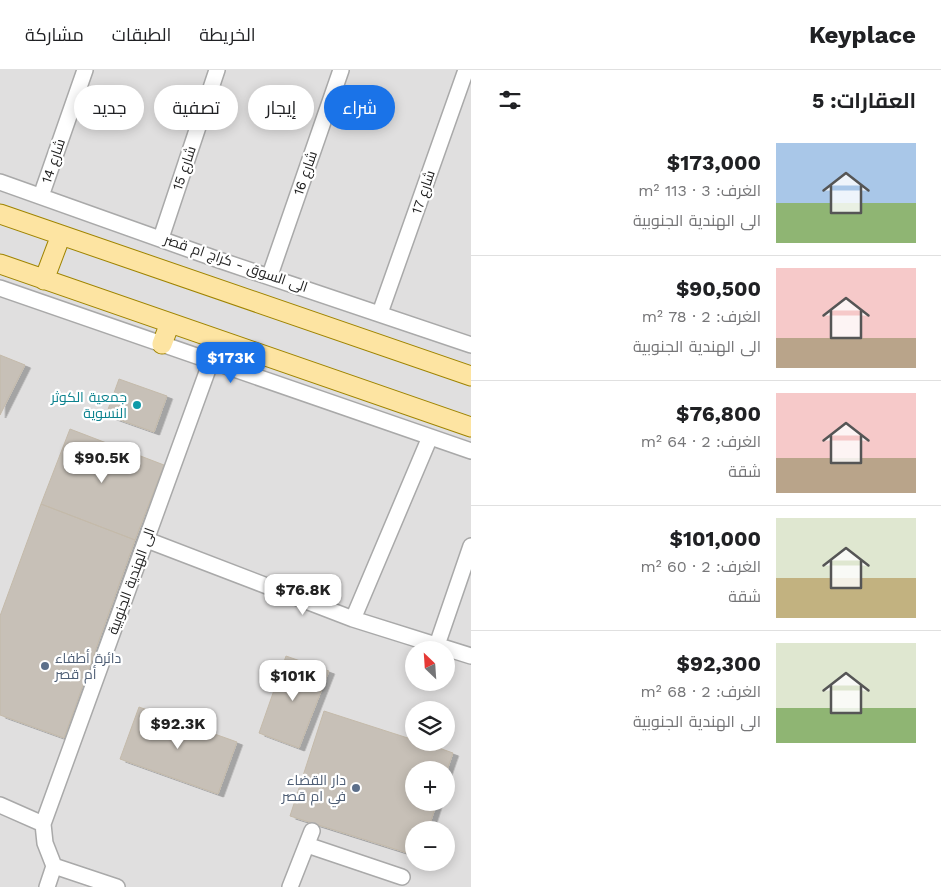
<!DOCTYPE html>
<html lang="ar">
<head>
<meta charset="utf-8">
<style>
	:root { --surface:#fff; --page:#f6f6f6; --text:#202124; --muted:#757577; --line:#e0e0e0; --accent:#1a73e8 }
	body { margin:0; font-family:"Work Sans",Cairo,sans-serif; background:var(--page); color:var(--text); direction:rtl; height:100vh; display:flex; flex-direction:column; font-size:19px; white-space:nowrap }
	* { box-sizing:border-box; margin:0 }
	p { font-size:16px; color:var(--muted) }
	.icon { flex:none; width:28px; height:28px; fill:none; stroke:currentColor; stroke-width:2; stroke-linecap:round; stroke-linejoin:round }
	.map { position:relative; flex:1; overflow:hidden; direction:ltr }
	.drawer { display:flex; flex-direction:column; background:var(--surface); width:470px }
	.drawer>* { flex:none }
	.hud { position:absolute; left:15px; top:15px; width:380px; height:45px; direction:rtl; display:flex; gap:10px }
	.needle { width:32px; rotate:335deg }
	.tools { position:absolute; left:405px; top:571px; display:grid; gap:10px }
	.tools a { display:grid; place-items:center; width:50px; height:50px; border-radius:50%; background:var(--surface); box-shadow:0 2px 12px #0003; font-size:25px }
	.price { position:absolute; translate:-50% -42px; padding:0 11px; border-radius:10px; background:#fff; color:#222; font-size:16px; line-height:32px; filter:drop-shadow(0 1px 2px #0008) }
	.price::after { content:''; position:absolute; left:50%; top:30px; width:15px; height:11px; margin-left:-8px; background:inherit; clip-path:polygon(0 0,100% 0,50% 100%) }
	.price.active { background:var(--accent); color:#fff }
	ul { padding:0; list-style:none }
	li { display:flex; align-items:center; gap:15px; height:125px; padding:0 25px }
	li+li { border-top:1px solid var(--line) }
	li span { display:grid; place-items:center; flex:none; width:140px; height:100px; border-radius:0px; color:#555 }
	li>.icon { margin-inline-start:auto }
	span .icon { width:60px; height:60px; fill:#fffc; stroke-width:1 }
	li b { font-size:21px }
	h2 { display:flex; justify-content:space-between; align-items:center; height:60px; padding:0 25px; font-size:21px }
	.pill { padding:0 18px; border-radius:22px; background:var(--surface); box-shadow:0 2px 12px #0003; font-size:18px; line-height:45px }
	.pill.active { background:var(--accent); color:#fff }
	header { display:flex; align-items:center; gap:30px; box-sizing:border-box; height:70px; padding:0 25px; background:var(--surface); border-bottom:1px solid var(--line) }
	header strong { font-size:24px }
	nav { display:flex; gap:28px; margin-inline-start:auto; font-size:18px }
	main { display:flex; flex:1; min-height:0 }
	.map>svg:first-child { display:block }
	.residential { fill:#e0dfdf; fill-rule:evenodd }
	.building { fill:#c7c0b7; stroke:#c4baaa; filter:url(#shadow) }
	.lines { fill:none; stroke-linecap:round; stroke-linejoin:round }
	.minor-casing { stroke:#a9a9a9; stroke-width:18 }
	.major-casing { stroke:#9f8400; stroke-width:21 }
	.minor { stroke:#fff; stroke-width:15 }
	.major { stroke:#fde4a2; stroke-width:19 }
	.culture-dot { fill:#0f9aa8; stroke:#fff; stroke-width:2 }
	.service-dot { fill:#5c6f8a; stroke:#fff; stroke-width:2 }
	.labels { text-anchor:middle; stroke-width:4.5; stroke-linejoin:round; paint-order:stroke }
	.street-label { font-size:14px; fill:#222; stroke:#fff }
	.culture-label { font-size:14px; fill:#0d838f; stroke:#fff; text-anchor:end }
	.service-label { font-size:14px; fill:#4e5e75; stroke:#fff; text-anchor:start }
</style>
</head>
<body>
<header>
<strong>Keyplace</strong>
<nav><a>الخريطة</a><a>الطبقات</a><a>مشاركة</a></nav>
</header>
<main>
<section class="drawer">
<h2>العقارات: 5<svg class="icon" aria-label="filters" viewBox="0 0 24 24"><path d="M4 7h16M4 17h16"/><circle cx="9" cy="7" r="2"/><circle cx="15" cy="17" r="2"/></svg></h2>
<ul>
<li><span style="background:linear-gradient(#a9c7e8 60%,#8fb573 0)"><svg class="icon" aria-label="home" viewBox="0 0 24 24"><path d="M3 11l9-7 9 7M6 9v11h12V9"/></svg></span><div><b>$173,000</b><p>الغرف: 3 · 113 m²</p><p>الى الهندية الجنوبية</p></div></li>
<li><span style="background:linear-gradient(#f6c9c9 70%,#b9a48a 0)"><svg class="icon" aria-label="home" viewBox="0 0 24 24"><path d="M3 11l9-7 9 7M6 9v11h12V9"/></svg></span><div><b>$90,500</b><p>الغرف: 2 · 78 m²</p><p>الى الهندية الجنوبية</p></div></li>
<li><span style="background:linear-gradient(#f6c9c9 65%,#b9a48a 0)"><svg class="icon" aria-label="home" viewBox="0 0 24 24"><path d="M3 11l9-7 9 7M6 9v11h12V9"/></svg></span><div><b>$76,800</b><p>الغرف: 2 · 64 m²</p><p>شقة</p></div></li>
<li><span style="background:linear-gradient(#dfe7d0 60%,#c2b280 0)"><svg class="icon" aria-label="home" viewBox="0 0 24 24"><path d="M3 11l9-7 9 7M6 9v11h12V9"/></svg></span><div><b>$101,000</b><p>الغرف: 2 · 60 m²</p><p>شقة</p></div></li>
<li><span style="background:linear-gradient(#dfe7d0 65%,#8fb573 0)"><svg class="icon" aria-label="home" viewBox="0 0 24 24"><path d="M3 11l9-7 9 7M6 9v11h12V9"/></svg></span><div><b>$92,300</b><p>الغرف: 2 · 68 m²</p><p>الى الهندية الجنوبية</p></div></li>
</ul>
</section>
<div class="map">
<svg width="471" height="817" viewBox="0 0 471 817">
	<defs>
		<filter id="shadow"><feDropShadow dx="5.5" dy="3" stdDeviation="0" flood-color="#0004"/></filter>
	</defs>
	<rect width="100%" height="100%" fill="#f2f0e9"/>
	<path class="residential" d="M0 0H471V817H0ZM414 580H446V612H414ZM414 640H446V672H414ZM414 700H446V732H414ZM414 760H446V792H414Z"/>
	<path class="building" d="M0 285 25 295 0 345Z
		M119 309 167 326 154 362 106 345Z
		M70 359 164 395 135 470 41 434Z
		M41 434 135 470 64 668 0 645V546Z
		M286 586 329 601 299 678 259 663Z
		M139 637 237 672 218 724 120 689Z
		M324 641 414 670V672H422L453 683 446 703V700H414V732H437L428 760H414V785L290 746Z"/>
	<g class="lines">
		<defs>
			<path id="minor" d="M0 112 219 190 471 275
				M41 126 85 0
				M161 168 217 0
				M270 205 341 0
				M0 218 471 381
				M380 243 466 0
				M147 470 353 549 471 586
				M353 549 430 367
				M437 575 471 476
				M0 735 43 754
				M307 775 402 807
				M54 796 117 817
				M47 817 54 796 45 773 43 754 211 291
				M290 817 312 761"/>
			<path id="major" d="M0 144 471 306
				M0 194 471 357
				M44 210 61 165
				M162 274 170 253"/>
		</defs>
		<use href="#minor" class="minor-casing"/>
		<use href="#major" class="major-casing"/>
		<use href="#minor" class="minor"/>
		<use href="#major" class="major"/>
	</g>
	<circle class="culture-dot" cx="137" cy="335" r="5"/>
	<g class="service-dot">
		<circle cx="45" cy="596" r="5"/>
		<circle cx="356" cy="718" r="5"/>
	</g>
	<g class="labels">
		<g class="street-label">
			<text transform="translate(53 91) rotate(-71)" y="5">شارع 14</text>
			<text transform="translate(184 98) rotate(-71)" y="5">شارع 15</text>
			<text transform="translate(305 103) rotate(-71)" y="5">شارع 16</text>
			<text transform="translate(423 122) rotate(-71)" y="5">شارع 17</text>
			<text transform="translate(236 193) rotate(19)" y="5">الى السوق - كراج ام قصر</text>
			<text transform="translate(131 511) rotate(-70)" y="5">الى الهندية الجنوبية</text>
		</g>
		<g class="culture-label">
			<text x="127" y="332">جمعية الكوثر<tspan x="127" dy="16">النسوية</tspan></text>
		</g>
		<g class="service-label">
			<text x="55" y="593">دائرة أطفاء<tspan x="55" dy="16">أم قصر</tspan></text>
			<text x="346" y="715" text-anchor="end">دار القضاء<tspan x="346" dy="16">في ام قصر</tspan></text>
		</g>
	</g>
</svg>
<div class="tools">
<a><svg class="needle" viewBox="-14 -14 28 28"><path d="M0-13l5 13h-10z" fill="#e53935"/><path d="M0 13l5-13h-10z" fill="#757577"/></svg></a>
<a><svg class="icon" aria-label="layers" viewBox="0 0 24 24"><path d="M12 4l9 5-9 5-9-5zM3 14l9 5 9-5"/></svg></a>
<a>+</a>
<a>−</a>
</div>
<b class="price active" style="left:231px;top:314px">$173K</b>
<b class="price" style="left:102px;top:414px">$90.5K</b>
<b class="price" style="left:303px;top:546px">$76.8K</b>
<b class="price" style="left:293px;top:632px">$101K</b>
<b class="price" style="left:178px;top:680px">$92.3K</b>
<div class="hud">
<a class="pill active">شراء</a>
<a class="pill">إيجار</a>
<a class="pill">تصفية</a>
<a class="pill">جديد</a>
</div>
</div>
</main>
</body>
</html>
